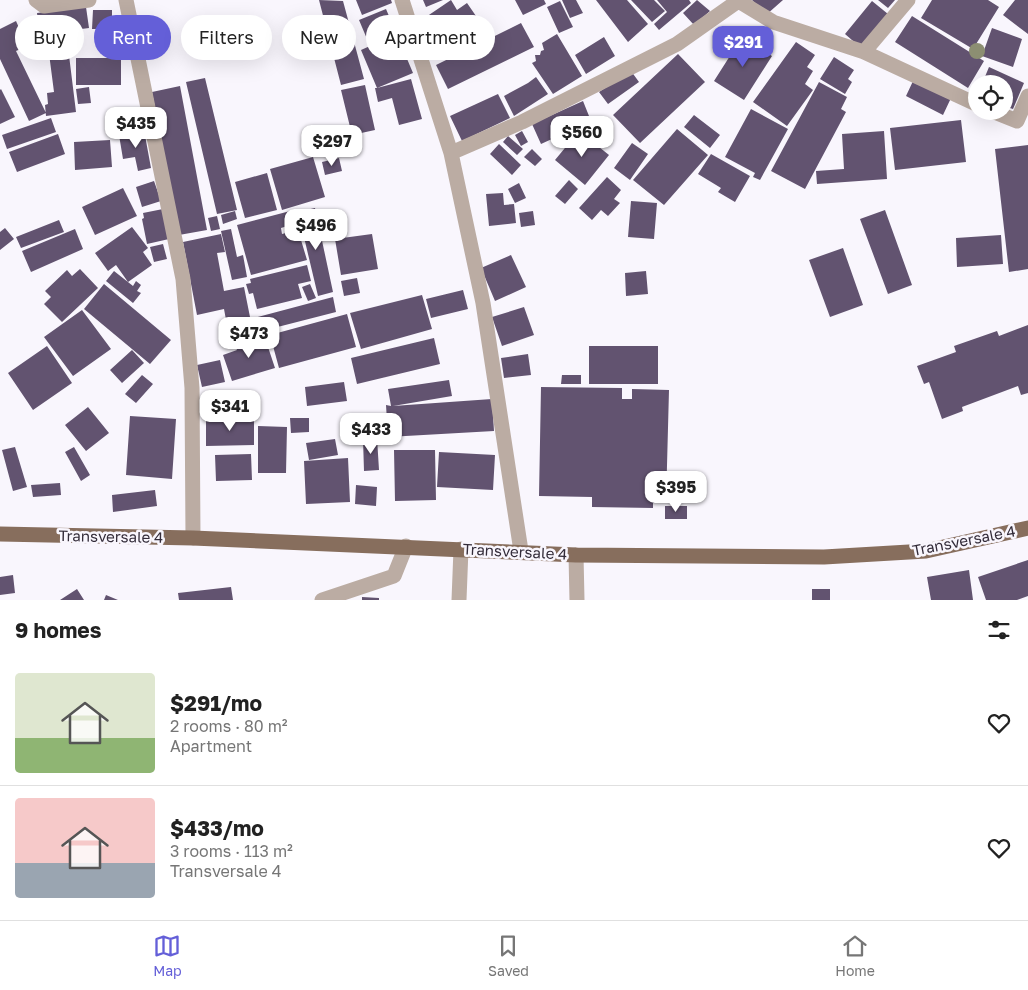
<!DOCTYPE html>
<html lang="en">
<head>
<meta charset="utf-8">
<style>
	:root { --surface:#fff; --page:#f6f6f6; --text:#222; --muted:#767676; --line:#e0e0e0; --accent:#645fd8 }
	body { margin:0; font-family:"Golos Text",sans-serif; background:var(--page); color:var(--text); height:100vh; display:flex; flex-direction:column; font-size:19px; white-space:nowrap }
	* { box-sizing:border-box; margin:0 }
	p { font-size:16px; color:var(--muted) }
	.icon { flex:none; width:28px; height:28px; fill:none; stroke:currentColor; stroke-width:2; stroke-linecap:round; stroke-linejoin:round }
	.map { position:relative; height:600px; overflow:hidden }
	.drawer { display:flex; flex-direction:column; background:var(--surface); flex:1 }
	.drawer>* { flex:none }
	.hud { position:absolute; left:15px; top:15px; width:500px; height:45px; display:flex; gap:10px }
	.tools { position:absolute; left:968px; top:75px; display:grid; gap:10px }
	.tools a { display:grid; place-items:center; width:45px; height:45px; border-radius:50%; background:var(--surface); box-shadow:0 5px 20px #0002; font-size:25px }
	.price { position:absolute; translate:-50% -42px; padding:0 11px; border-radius:10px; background:#fff; color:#222; font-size:16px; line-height:32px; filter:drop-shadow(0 1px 2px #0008) }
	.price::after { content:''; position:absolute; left:50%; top:30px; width:15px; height:11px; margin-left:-8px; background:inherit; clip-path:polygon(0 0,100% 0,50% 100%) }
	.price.on { background:var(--accent); color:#fff }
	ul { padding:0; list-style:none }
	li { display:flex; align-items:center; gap:15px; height:125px; padding:0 15px }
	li+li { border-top:1px solid var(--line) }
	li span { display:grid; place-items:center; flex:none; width:140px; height:100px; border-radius:5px; color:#555 }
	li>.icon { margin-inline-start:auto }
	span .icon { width:60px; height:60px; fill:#fffc; stroke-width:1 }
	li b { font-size:21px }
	h2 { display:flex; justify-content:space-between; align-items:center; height:60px; padding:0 15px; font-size:21px }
	.chip { padding:0 18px; border-radius:22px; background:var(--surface); box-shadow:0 5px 20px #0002; font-size:18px; line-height:45px }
	.chip.on { background:var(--accent); color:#fff }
	.dock { display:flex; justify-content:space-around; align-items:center; height:70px; border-top:1px solid var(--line); background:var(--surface); font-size:14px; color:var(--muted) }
	.dock a { display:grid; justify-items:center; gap:2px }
	.dock .on { color:var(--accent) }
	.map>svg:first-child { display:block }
	.building { fill:#625370 }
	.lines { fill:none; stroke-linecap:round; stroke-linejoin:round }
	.minor { stroke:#bbaca3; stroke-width:15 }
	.major { stroke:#876e5d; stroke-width:15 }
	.tree { fill:#8c8e72 }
	.labels { text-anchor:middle; stroke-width:5; stroke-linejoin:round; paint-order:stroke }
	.street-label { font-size:15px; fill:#332c39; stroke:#f9f6fd }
</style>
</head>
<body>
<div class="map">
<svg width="1028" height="600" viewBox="0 0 1028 600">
	<rect width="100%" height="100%" fill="#f9f6fd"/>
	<path class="building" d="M319 0 343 1 364 79 341 85Z
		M356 0H391L392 3 362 15Z
		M423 0H443L426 7Z
		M451 0 457 10 467 3 485 29 447 55 423 19Z
		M515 0H544L546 4 523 15Z
		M562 0H576L583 13 570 18Z
		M596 0H627L648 24 628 42Z
		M631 0H654L665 11 652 22Z
		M657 0H689L691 3 659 30 654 24 667 12Z
		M697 0 710 11 694 25 683 13Z
		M752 0H783L766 15Z
		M878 0H895L888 8Z
		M932 0H988L999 7 973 49 921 18Z
		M1015 0H1028V34L1003 15Z
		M560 1 573 27 559 33 547 7Z
		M872 1 888 14 860 47 845 34Z
		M86 7 89 28 66 31 76 112 46 116 45 105 48 104 47 93 54 92 47 38 40 39 37 13Z
		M386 9 413 73 377 88 411 79 422 119 399 125 392 98 378 102 375 88H377L361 50 370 46 359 20Z
		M93 10H112V29H92Z
		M912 16 984 61 968 88 895 42Z
		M16 21 27 46 16 51 46 113 29 121 0 59V29Z
		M521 23 534 47 448 89 436 65Z
		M992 28 1022 39 1013 67 982 56Z
		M119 30 121 47 100 48 98 31Z
		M557 34 582 76 553 94 532 63 536 61 535 55H540L541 51 544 50 542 43Z
		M604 37 615 56 586 74 575 55Z
		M742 37 772 56 744 100 714 81Z
		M796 42 815 55 807 67 813 71 805 84 813 90 787 126 753 102Z
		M678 54 705 82 640 143 613 115Z
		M834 57 854 70 848 79 852 82 845 94 820 79Z
		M76 58H121V85H76Z
		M989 67 1024 83 1013 109 1004 106V84H982Z
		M631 71 639 82 608 104 599 92Z
		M536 77 548 94 514 116 504 96 528 83Z
		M205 78 237 210 217 214 186 82Z
		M914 79 951 98 943 115 906 96Z
		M819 82 847 97 841 109 846 112 805 189 771 171Z
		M365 85 375 130 352 135 341 90Z
		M180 86 207 230 179 235 152 92Z
		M89 87 91 103 78 104 76 89Z
		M1 89 15 117 0 124V90Z
		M498 94 510 118 462 141 450 116Z
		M583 101 591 121 541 144 532 124Z
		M751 109 788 129 760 180 753 177 755 173 725 157Z
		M694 115 720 135 710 148 684 127Z
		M51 118 56 132 7 149 2 135Z
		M961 120 966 162 895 170 890 128Z
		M677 129 708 155 664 205 633 180Z
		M144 130 151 168 138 171 135 157 123 159 119 135Z
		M522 131 528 142 521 146 515 135Z
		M579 131 609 155 585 185 555 160Z
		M884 131 887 179 817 184 816 171 844 169 842 134Z
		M58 134 65 154 17 172 9 152Z
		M508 136 523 149 517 155 503 142Z
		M110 140 112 167 75 170 74 142Z
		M632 143 648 154 630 180 614 168Z
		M499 144 521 165 512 175 490 154Z
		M1028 145V269L1009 272 995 149Z
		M532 149 542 159 535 166 524 157Z
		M711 154 750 176 735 202 718 192 721 188 698 174Z
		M313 157 325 197 282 210 270 169Z
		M339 158 342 171 325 175 322 162Z
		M267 173 277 210 245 218 235 182Z
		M607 177 621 190 614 199 620 203 608 216 601 210 592 220 579 208Z
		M569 180 578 189 565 204 555 196Z
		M154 181 161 201 142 207 136 187Z
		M519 183 526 198 515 203 508 189Z
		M123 188 137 216 95 235 82 207Z
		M503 193 504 205 514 204 516 223 489 226 486 194Z
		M631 201 657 203 654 239 628 237Z
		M315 208 333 292 318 296 298 212Z
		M163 209 169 239 147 244 142 219 144 218 143 213Z
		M294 210 297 223 281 228 282 234 298 230 307 260 251 275 237 225Z
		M885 210 912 285 888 294 860 219Z
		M235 211 237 219 223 224 221 215Z
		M533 211 535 225 521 227 519 213Z
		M217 216 220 229 211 231 208 218Z
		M59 220 64 232 21 248 16 237Z
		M132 227 148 248 143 252 152 265 128 282 116 265 108 271 95 253Z
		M5 228 14 239 0 250V232Z
		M75 229 83 249 31 272 22 251Z
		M231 229 237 257 243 255 247 277 232 280 221 231Z
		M221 234 225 252 217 253 224 291 244 287 253 332 229 336 224 309 197 315 183 242Z
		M372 234 378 269 341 275 335 239Z
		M1001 235 1003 264 957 267 956 238Z
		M163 244 167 259 154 262 150 247Z
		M843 248 863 305 830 317 809 260Z
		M511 255 526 287 495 301 481 268Z
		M307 265 311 281 298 284 302 298 257 309 253 293 249 294 246 284 251 283 250 279Z
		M80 269 98 288 62 322 44 304 51 297 45 291 67 270 72 276Z
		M114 271 133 286 136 281 141 285 137 291 141 293 133 303 106 281Z
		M646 271 648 294 626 296 625 273Z
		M357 278 360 293 344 296 341 281Z
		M104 284 171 340 150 364 84 309Z
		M310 284 316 298 308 301 302 287Z
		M463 290 468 309 431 318 426 299Z
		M422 295 432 329 361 349 350 313Z
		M333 297 336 312 258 332 254 318Z
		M524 307 534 335 502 346 492 317Z
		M82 310 111 349 73 376 44 337Z
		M347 314 356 347 279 368 270 335Z
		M1028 325V393L1021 395 1018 386 962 407 963 411 942 419 929 382 924 384 917 366 956 352 954 346 997 331 999 336Z
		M264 335 275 368 232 381 223 355 237 350 235 345Z
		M434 338 440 364 357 384 351 358Z
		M47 346 72 383 33 410 8 373Z
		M589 346H658V384H589Z
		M132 350 144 363 122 383 110 370Z
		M528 354 531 375 504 378 501 358Z
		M220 360 225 382 202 387 197 365Z
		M142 375 153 384 136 403 125 394Z
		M562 375H581V384H561Z
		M449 380 452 396 393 406 492 399 494 431 388 437 386 405 391 406 388 389Z
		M344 382 347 401 307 406 305 387Z
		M541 387 622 388V399H632V389L669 390 666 503H653V508L592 507V497L539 496Z
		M88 407 109 433 86 451 65 425Z
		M130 416 176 419 172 479 126 475Z
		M290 418H309V432L291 433Z
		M206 419H254V445L206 446Z
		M258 426 287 427 286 473H258Z
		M377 438 379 470 364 471 363 439Z
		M335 439 338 455 309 460 306 443Z
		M15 447 27 487 13 491 2 450Z
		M74 447 90 475 81 481 65 452Z
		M394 450H435L436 500 395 501Z
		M439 452 495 455 493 490 437 487Z
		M251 454 252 480 216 481 215 455Z
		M348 458 350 502 306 504 304 461Z
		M60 483 61 495 33 497 31 485Z
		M356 485 377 487 376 506 355 504Z
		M155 490 157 506 113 512 112 495Z
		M665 506H687V519H665Z
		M1028 560V596L1017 600H986L978 577Z
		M969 570 973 600H931L927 577Z
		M13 575 15 593 0 595V577Z
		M231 587 233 600H179L178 593Z
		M77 589 84 600H60Z
		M812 589H830V600H812Z
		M106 595 118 600H104Z
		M362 597 379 598V600H362Z"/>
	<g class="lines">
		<path class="minor" d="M36 0 44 6 89 0
			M126 0 183 279 192 388 193 538
			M402 0 451 153 483 303 521 551
			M737 0 773 22 864 52 908 0
			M864 52 976 104
			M992 111 1017 121 1028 96
			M451 153 522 122 677 44 738 1
			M576 555 577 600
			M322 600 394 576 406 546
			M459 600 461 549"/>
		<path class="major" d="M0 534 193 538 576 555 824 557 926 551 1028 528"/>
	</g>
	<circle class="tree" cx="977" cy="51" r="8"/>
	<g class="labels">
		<g class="street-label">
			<text transform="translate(111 537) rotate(1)" y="5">Transversale 4</text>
			<text transform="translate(964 541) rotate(-11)" y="5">Transversale 4</text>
			<text transform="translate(515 552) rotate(3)" y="5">Transversale 4</text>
		</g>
	</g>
</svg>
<div class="tools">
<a><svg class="icon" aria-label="locate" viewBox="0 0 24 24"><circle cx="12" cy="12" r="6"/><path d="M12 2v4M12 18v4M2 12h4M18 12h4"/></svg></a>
</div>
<b class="price on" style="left:743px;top:68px">$291</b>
<b class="price" style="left:136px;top:149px">$435</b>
<b class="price" style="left:582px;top:158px">$560</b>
<b class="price" style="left:332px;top:167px">$297</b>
<b class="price" style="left:316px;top:251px">$496</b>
<b class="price" style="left:249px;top:359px">$473</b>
<b class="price" style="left:230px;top:432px">$341</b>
<b class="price" style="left:371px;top:455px">$433</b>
<b class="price" style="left:676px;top:513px">$395</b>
<div class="hud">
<a class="chip">Buy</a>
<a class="chip on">Rent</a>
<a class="chip">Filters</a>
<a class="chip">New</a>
<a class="chip">Apartment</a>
</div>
</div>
<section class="drawer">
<h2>9 homes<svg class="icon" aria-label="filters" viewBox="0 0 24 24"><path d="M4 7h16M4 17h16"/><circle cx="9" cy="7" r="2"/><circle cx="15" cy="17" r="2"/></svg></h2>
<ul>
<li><span style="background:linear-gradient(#dfe7d0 65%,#8fb573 0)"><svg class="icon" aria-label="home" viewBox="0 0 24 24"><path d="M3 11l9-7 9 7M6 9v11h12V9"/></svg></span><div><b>$291/mo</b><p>2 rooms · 80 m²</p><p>Apartment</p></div><svg class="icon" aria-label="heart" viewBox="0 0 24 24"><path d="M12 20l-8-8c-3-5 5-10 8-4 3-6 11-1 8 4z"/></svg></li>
<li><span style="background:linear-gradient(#f6c9c9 65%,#9aa5b1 0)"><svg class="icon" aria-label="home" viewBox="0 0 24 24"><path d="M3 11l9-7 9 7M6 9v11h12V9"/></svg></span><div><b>$433/mo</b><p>3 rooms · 113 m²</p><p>Transversale 4</p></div><svg class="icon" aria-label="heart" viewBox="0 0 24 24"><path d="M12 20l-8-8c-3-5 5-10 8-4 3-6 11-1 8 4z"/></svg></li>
</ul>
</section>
<nav class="dock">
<a class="on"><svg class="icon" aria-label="map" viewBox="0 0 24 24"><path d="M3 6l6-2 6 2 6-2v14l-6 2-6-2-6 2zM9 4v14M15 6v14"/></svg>Map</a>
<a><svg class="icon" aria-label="saved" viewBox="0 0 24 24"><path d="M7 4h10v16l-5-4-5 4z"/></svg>Saved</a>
<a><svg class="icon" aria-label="home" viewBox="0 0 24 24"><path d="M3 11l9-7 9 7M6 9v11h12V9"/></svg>Home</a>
</nav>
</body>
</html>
